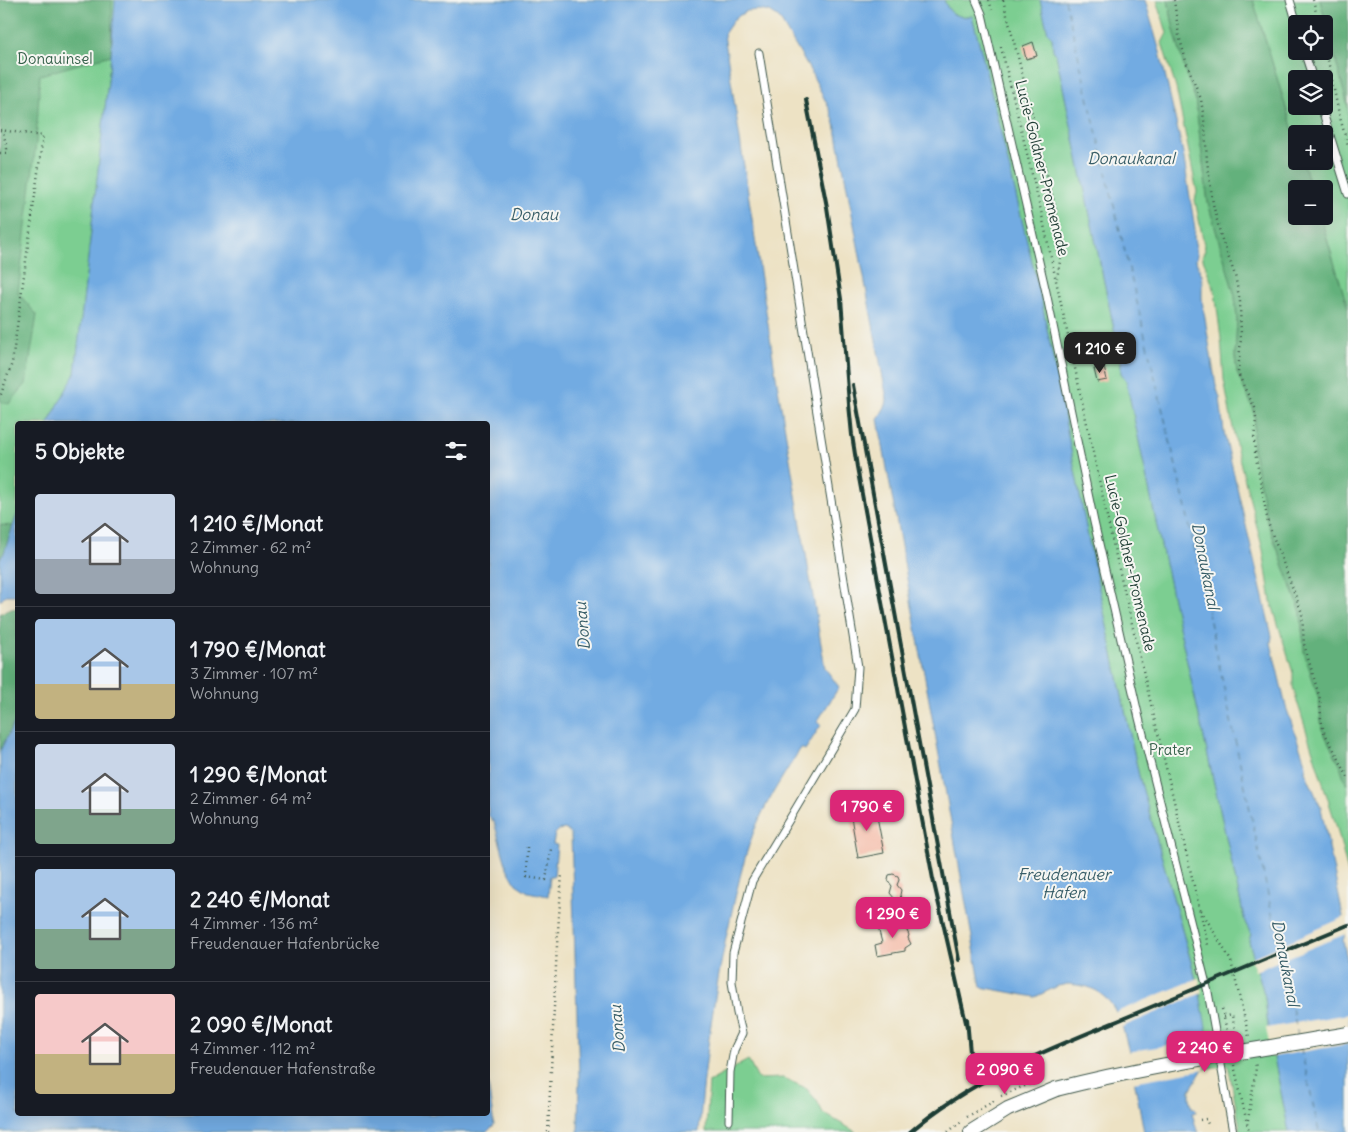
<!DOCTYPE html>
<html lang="de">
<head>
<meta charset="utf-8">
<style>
	:root { --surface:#171b24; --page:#242831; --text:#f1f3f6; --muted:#9ea1a6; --line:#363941; --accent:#db2777 }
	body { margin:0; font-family:Delius,sans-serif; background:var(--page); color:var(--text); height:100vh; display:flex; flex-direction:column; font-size:19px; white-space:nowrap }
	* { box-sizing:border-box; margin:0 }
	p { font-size:16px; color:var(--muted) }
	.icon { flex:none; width:28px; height:28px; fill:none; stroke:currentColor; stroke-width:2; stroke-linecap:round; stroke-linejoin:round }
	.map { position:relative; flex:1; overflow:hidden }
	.panel { position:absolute; left:15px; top:421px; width:475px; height:695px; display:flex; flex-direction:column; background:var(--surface); border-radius:5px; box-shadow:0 5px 20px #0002 }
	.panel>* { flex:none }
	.fabs { position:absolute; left:1288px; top:15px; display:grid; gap:10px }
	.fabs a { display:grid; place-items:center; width:45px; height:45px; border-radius:5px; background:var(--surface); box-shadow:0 5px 20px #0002; font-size:25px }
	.price { position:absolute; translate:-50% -42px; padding:0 11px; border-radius:10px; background:var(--accent); color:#fff; font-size:16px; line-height:32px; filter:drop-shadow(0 1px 2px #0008) }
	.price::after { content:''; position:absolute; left:50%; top:30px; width:15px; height:11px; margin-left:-8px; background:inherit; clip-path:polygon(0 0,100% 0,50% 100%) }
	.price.current { background:#222; color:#fff }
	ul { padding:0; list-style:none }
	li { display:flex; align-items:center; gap:15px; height:125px; padding:0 20px }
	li+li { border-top:1px solid var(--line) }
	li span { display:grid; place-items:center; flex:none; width:140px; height:100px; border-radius:5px; color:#555 }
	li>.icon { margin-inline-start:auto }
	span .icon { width:60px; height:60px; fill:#fffc; stroke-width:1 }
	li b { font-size:21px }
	h2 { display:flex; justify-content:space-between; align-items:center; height:60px; padding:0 20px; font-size:21px }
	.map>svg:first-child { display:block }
	.green { fill:#7bce91; stroke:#4d8662; fill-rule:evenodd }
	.forest { fill:#64b17b; stroke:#427758 }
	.water { fill:#72abe2; stroke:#48748b }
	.pier { fill:#ede2c4 }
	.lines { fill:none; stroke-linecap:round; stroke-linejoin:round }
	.ferry { stroke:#385e68; stroke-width:1; stroke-dasharray:6 5; stroke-linecap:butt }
	.building { fill:#f5b099 }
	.lane-casing { stroke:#3e564a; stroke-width:9 }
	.street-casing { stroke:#3e564a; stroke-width:16 }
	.path { stroke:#3e564a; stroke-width:2.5; stroke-dasharray:1 4; stroke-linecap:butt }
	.lane { stroke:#fff; stroke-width:7 }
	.street { stroke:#fff; stroke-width:14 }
	.rail { stroke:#1f3d34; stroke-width:4 }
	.street-bridge-casing { stroke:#3e564a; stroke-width:16; stroke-linecap:butt }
	.street-bridge { stroke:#fff; stroke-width:14 }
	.labels { text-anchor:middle; stroke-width:4; stroke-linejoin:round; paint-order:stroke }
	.park-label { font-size:15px; fill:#36614b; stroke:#f6f6f2 }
	.street-label { font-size:15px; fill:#1f3d34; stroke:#f6f6f2 }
	.water-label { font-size:16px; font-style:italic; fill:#385e68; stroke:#f6f6f2 }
</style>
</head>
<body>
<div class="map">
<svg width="1348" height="1132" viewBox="0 0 1348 1132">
	<rect width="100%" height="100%" fill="#f6f6f2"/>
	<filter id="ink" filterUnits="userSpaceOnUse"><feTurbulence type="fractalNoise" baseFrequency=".02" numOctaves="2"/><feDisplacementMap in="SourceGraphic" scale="10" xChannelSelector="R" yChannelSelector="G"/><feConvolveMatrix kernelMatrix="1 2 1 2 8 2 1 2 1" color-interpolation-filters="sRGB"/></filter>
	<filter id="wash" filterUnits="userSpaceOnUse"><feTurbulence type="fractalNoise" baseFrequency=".0096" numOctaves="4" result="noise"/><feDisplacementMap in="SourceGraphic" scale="20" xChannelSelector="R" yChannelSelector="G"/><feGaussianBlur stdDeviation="1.12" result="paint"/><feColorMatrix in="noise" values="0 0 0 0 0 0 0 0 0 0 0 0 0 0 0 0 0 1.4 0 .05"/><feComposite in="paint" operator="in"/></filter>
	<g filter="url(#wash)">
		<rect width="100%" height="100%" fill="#ede2c4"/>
		<path class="green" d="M0 0H115L111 55 75 374 48 424H18L17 514 4 553 0 559Z
			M944 0H1040L1048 33 1052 37 1053 50 1056 54 1121 362V373L1126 380 1159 536 1245 922 1251 934 1249 941 1265 997 1268 1028 1289 1132H1241L1228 1065 1203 1069 1196 979 1139 776 1089 542 1043 308 982 54 972 16C956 18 950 15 944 0Z
			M1157 0H1168L1174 30 1186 73 1195 98 1208 203 1235 296 1237 320 1235 357 1237 373 1254 410 1255 420 1253 435V450L1267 521 1301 612 1302 631 1319 700 1322 729 1340 765 1346 784H1348V873L1337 828 1296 698 1293 687V673L1271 601 1263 550 1237 450 1224 380 1221 339 1215 292 1202 256 1205 250 1195 200 1197 192 1176 88 1162 43 1167 33Z
			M1253 0H1320L1348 107V308L1320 216H1324V189H1311L1303 161H1324V134H1296V140ZM1296 24H1324V51H1296ZM1296 79H1324V106H1296Z
			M748 1060 758 1079 783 1078 806 1088 817 1101 823 1113 856 1132H706L709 1082Z"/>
		<path class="forest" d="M0 0H112L111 55 40 75 36 142 18 293 37 315 26 384 9 404 0 401Z
			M1168 0H1253L1296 140V161H1303L1311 189H1296V216H1320L1348 308V784H1346L1340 765 1322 729 1319 700 1304 652 1301 612 1267 521 1253 450V435L1255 420 1254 410 1237 373 1235 357 1237 320 1235 296 1208 203 1195 98 1186 74 1174 30Z
			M1320 0H1348V107Z
			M0 525 13 526 4 553 0 559Z
			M17 608V717L0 751V614L6 610Z"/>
		<path class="water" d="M115 0H944C950 15 956 18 972 16L982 54 1043 308 1089 542 1139 776 1200 994 1208 1038 1203 1069 1190 1090V1098L1192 1108H1195L1196 1112 1192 1113 1196 1127 1199 1132H1144L1129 1052 1123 1029 1115 1010 1109 1001 1097 991 1088 987 1077 985 1068 984 1058 986 1035 997 981 987 878 419 886 405 887 399 835 124 831 112 811 72 779 18 770 12 759 10 747 11 735 18 724 34 774 364 825 668 839 687 817 722 821 725 805 750 801 748C785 773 769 797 757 824 745 852 739 881 732 911 715 984 705 1058 699 1132H578L579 1076 571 834 565 829 559 830 555 834 553 844 557 845 554 876H550L548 896 528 892 516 884 507 868 494 822 488 815V424H48L75 373 111 55Z
			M1040 0H1145L1160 52 1183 153 1195 229 1194 237 1197 255 1196 260 1202 277V300L1216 386 1220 398 1224 432 1272 636 1271 643 1286 707 1306 765 1305 771 1321 808 1343 916 1345 934 1343 941 1348 963V1132H1289L1268 1027 1265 997 1249 941 1251 934 1245 922 1159 536 1126 380 1121 373V362L1056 54 1053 50 1052 37 1048 33Z
			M17 514V595H6L0 601V559L4 553Z
			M17 717 18 1114H488V1083L494 1125 487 1132H0V751Z"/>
		<path class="pier" d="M1345 917 1348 933 1255 971 1251 958Z
			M1199 978 1202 993 1120 1028 1114 1013Z
			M1348 1014V1044L1272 1057 1266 1028Z
			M1210 1038 1205 1069 1133 1082 1127 1052Z"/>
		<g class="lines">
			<path class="ferry" d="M1065 0 1185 504 1298 1036
				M1301 1049 1319 1132"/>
		</g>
		<g id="blocks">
			<path class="building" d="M1033 42 1037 56 1026 59 1023 46Z
				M1104 367 1107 380 1097 382 1094 369Z
				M875 806 884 853 858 858 850 811Z
				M893 874 898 876 899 880 897 885 901 890 900 895 903 904 900 915 892 905 894 898 890 893 892 886 889 882 888 879 889 875Z
				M904 922 907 928V931L909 935 908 938 911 944 905 948V951L877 956 875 945 882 943 878 927Z"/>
		</g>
	</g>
	<g filter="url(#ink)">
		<use href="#blocks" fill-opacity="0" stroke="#3e564a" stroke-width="1"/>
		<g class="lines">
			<defs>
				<path id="lane" d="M976 0 982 14 1046 292 1094 522 1139 718 1208 992 1233 1132
					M1290 0 1297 24
					M1304 51 1313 79
					M1321 106 1348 194
					M729 1121 730 1072 734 1050 742 1033 737 1013 732 982 733 953 752 881 792 815 855 709 858 667 759 53"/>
				<path id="street" d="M971 1132 1008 1109 1056 1089"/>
			</defs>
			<use href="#lane" class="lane-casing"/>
			<use href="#street" class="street-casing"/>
			<path class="path" d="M989 0 992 10
				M1003 0 1019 61 1059 223 1062 250 1057 278
				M1174 0 1179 36 1187 64 1201 99 1205 127 1207 161 1213 204 1221 237 1235 275 1240 302 1241 338 1238 373 1245 389 1255 408 1256 419 1254 439 1255 452 1268 523 1302 613 1304 644 1320 699 1321 719 1324 732 1337 755 1348 778
				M1313 0 1319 24
				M1324 41 1339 114 1348 146
				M1001 47 1041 211 1111 535 1208 945
				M0 130 43 136 12 363 0 397
				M0 153H6L7 149 3 131
				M527 847 526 877 546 880 551 849
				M1201 910 1231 961 1249 1037
				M1222 1009 1229 1040
				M1224 1017 1232 1015 1237 1040
				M1234 1065 1249 1132
				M1001 1096 1022 1087 1045 1078
				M967 1117 997 1099
				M1200 1120 1206 1119 1208 1124
				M1248 1120 1256 1068 1255 1062
				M548 1132 557 945 562 874
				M948 1132 963 1120"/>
			<use href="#lane" class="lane"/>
			<use href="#street" class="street"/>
			<path class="rail" d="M806 100 827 207 841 299 849 404 852 435 857 467 933 879 967 1027
				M853 385 959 960
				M967 1019 971 1064
				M910 1132C973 1078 1051 1048 1127 1017 1201 986 1274 956 1348 925"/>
			<defs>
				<path id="street-bridge" d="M1056 1089C1152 1064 1251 1051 1348 1034"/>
			</defs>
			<use href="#street-bridge" class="street-bridge-casing"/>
			<use href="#street-bridge" class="street-bridge"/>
		</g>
	</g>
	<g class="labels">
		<g class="park-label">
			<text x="55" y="64">Donauinsel</text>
			<text x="1170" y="755">Prater</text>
		</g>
		<g class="street-label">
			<text transform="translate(1042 168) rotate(76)" y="5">Lucie-Goldner-Promenade</text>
			<text transform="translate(1130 563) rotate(77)" y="5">Lucie-Goldner-Promenade</text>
		</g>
		<g class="water-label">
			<text x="1131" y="164">Donaukanal</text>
			<text x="534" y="220">Donau</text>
			<text transform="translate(1206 566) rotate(79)" y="6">Donaukanal</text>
			<text transform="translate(582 626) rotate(-95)" y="6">Donau</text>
			<text x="1064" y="880">Freudenauer<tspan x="1064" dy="18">Hafen</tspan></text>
			<text transform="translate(1286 963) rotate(79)" y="6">Donaukanal</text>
			<text transform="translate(617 1029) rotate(-95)" y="6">Donau</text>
		</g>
	</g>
</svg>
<div class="fabs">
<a><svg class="icon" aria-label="locate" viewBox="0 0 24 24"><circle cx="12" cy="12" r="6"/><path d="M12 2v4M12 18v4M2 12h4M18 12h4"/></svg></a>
<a><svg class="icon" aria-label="layers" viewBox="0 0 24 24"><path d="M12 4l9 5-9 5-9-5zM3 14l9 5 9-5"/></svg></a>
<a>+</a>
<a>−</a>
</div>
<b class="price current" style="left:1100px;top:374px">1 210 €</b>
<b class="price" style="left:867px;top:832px">1 790 €</b>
<b class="price" style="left:893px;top:939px">1 290 €</b>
<b class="price" style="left:1205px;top:1073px">2 240 €</b>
<b class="price" style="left:1005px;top:1095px">2 090 €</b>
<section class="panel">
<h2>5 Objekte<svg class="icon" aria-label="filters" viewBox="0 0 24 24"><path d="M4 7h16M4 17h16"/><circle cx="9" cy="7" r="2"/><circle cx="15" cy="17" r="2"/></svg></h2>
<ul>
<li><span style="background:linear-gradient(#c9d6e8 65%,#9aa5b1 0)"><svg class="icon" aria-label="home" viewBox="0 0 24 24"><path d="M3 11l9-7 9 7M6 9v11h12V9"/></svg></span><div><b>1 210 €/Monat</b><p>2 Zimmer · 62 m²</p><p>Wohnung</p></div></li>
<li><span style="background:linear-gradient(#a9c7e8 65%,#c2b280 0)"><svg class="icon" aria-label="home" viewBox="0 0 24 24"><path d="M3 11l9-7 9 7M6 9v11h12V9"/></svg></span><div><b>1 790 €/Monat</b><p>3 Zimmer · 107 m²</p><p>Wohnung</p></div></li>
<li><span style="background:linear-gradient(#c9d6e8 65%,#7fa58c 0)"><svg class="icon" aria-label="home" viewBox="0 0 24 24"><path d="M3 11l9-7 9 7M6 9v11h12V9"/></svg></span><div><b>1 290 €/Monat</b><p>2 Zimmer · 64 m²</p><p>Wohnung</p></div></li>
<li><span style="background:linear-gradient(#a9c7e8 60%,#7fa58c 0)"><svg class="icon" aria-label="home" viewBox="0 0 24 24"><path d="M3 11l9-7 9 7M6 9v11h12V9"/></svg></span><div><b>2 240 €/Monat</b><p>4 Zimmer · 136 m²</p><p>Freudenauer Hafenbrücke</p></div></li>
<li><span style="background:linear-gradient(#f6c9c9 60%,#c2b280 0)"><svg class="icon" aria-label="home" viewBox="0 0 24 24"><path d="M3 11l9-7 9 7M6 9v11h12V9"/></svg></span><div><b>2 090 €/Monat</b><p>4 Zimmer · 112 m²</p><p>Freudenauer Hafenstraße</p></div></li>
</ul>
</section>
</div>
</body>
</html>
